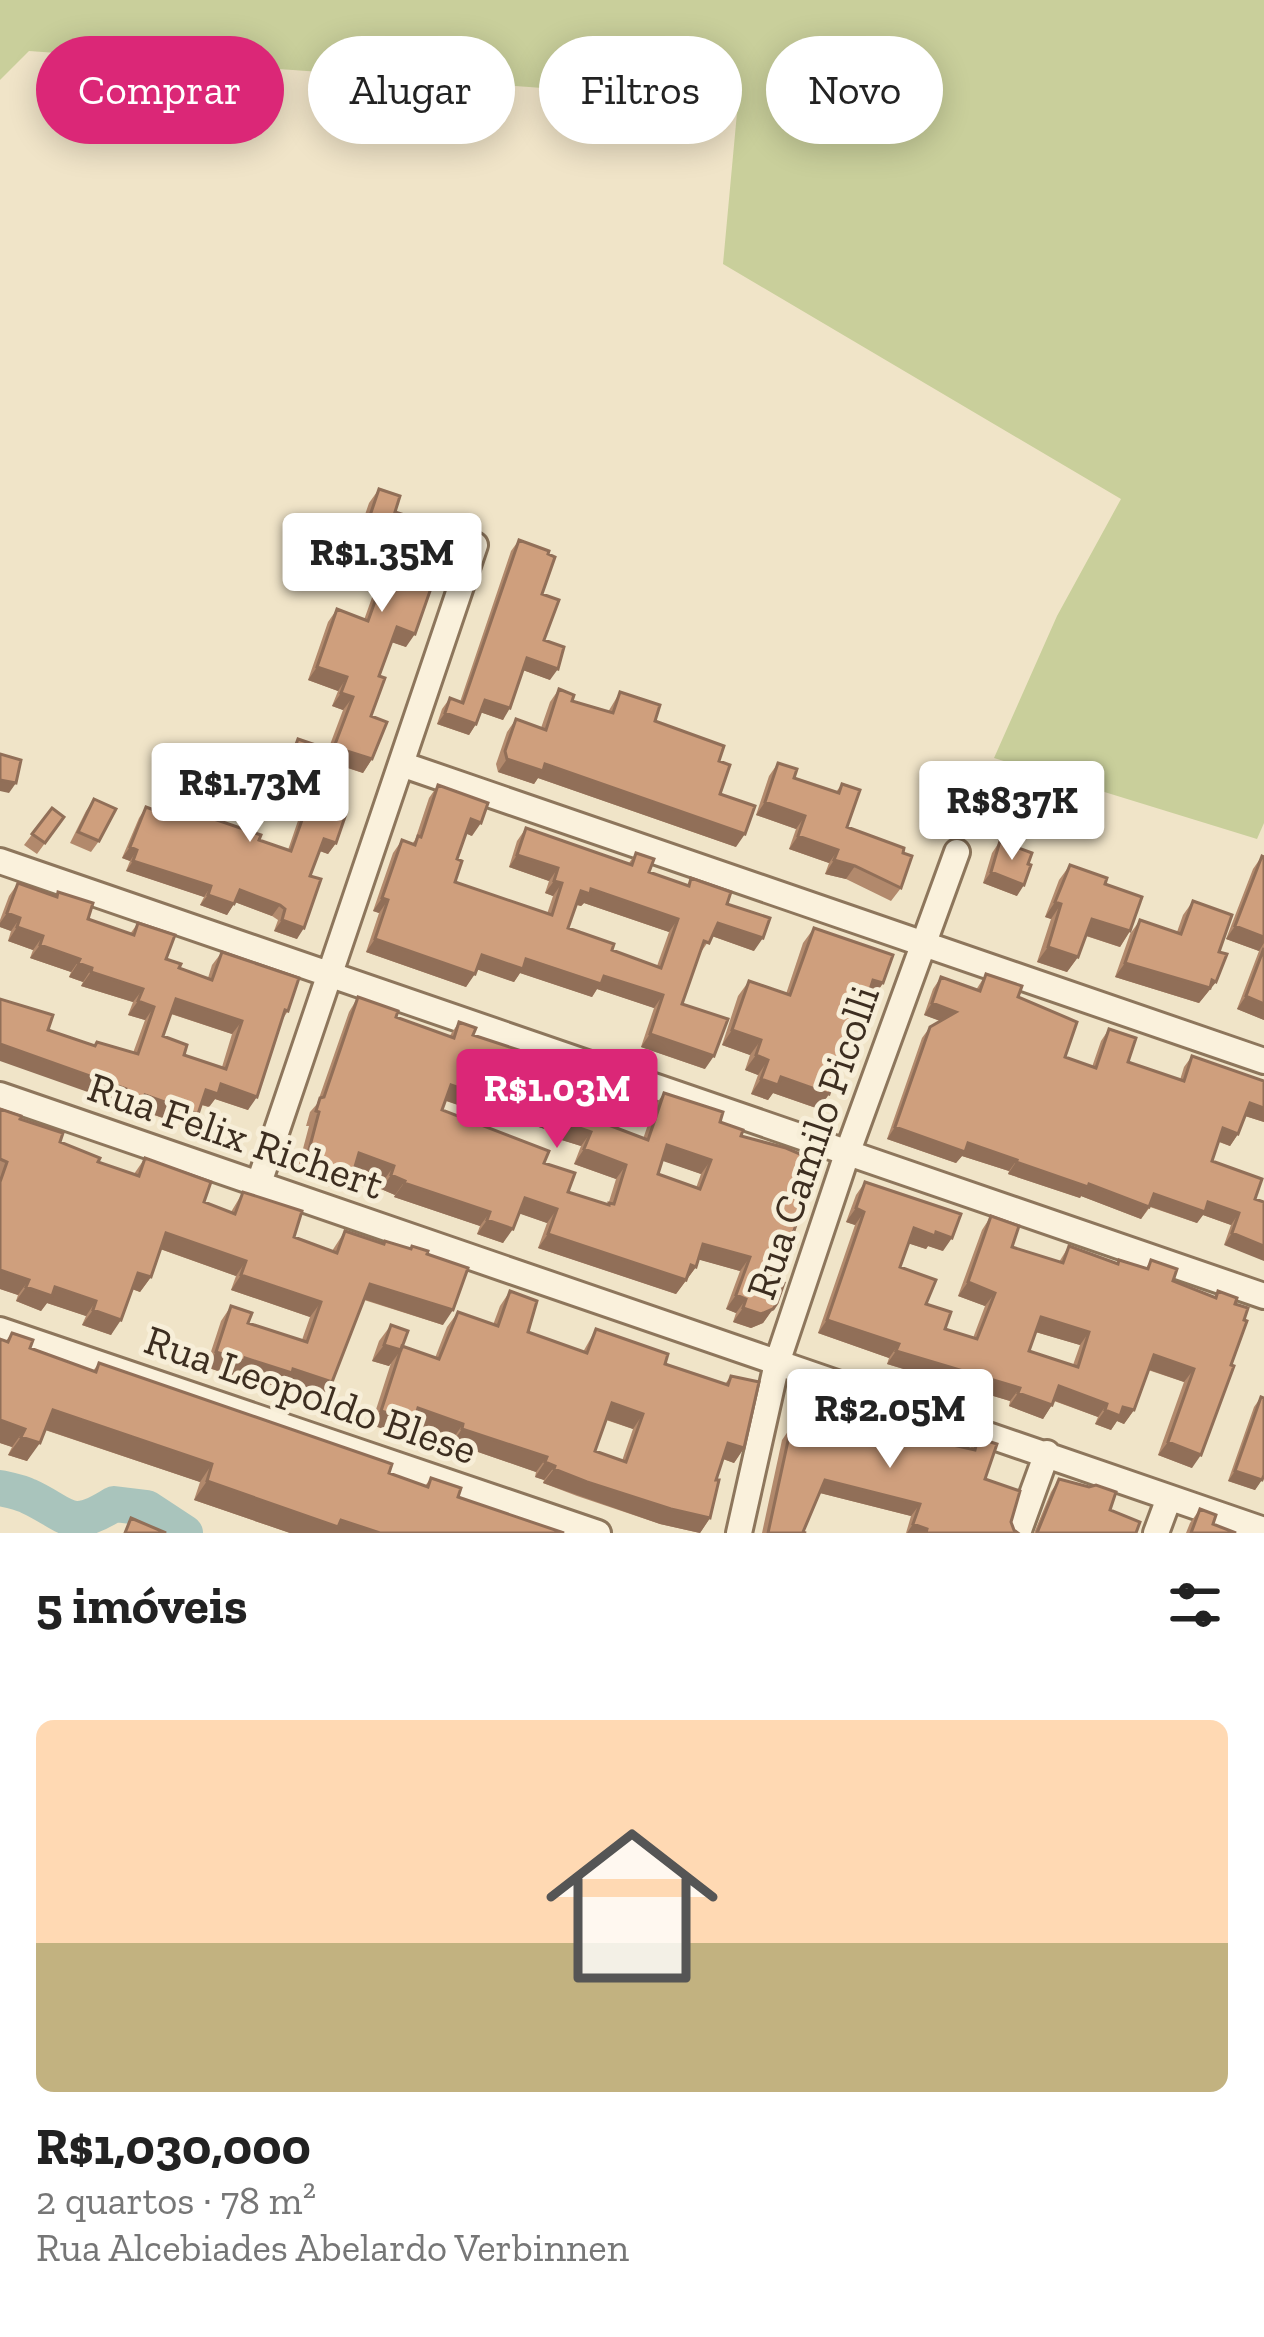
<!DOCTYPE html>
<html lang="pt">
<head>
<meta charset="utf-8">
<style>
	:root { --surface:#fff; --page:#f6f6f6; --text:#222; --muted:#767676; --line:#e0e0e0; --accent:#db2777 }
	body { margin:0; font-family:"Zilla Slab",serif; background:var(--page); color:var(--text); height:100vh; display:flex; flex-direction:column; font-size:45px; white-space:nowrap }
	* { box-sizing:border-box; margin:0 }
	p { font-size:39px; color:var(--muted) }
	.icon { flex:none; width:66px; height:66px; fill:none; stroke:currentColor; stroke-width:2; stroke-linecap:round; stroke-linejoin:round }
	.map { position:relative; height:1533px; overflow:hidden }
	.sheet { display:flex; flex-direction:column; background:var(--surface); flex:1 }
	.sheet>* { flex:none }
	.hud { position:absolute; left:36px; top:36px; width:1194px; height:108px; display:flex; gap:24px }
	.price { position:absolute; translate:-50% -102px; padding:0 27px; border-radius:12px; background:#fff; color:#222; font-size:39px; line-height:78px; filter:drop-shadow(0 3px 6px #0008) }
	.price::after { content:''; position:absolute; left:50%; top:72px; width:36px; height:27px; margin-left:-18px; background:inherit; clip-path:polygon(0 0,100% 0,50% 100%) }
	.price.active { background:var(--accent); color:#fff }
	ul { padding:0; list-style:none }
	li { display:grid; align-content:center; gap:24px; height:636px; padding:0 36px }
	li+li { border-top:3px solid var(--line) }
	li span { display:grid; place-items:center; height:372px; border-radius:18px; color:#555 }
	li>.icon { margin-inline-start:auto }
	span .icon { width:216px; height:216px; fill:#fffc; stroke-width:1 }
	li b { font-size:51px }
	h2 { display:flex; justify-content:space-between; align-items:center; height:144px; padding:0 36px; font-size:51px }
	.tag { padding:0 42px; border-radius:54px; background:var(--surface); box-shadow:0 6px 30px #0003; font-size:42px; line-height:108px }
	.tag.active { background:var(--accent); color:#fff }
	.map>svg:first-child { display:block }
	.green { fill:#c9cf9b }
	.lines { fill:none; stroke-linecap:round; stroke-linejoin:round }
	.river { stroke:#a9c4bc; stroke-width:36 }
	.minor-casing { stroke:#8d765c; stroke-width:30 }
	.minor { stroke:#faf1dc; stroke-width:24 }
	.wall { fill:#b2896c; fill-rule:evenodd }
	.shaded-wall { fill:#916f58 }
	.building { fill:#cf9f7d; stroke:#916f58; stroke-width:3; fill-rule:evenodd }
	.labels { text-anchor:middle; stroke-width:10; stroke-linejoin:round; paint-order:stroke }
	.street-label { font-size:42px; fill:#3d2e20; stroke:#f7eed8 }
</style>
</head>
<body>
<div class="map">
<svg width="1264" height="1533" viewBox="0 0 1264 1533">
	<rect width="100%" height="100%" fill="#f0e4c8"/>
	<path class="green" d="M0 0H1264V823L1257 839 994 758 1057 616 1121 499 723 264 738 102 29 51 0 80Z"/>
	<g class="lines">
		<path class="river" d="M0 1488C9 1490 20 1492 28 1496 68 1514 68 1533 114 1504L147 1508 185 1533"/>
		<defs>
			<path id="minor" d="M401 764 1264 1061
				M0 861 1264 1296
				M0 1095 1264 1530
				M259 1183 475 545
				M0 1330 598 1533
				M739 1533 777 1363 847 1154 957 852
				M1018 1533 1047 1453
				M1156 1533 1169 1498"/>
		</defs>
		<use href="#minor" class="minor-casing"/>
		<use href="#minor" class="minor"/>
	</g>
	<path class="wall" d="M379 489 395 512 424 522 427 519 406 647 392 642 379 676 371 716 372 759 363 773 338 765 328 797 341 813 336 843 328 854 320 851 310 876 297 939 274 931 278 920 272 916 235 902 227 915 200 905 204 897 126 871 130 861 122 858 139 818 146 807 172 817 179 808 288 850 305 800 286 794 294 772 284 768 291 750 298 739 328 750 343 710 332 706 338 691 308 680 328 622 337 609 364 620 380 575 348 564 369 503Z
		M519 540 542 594 544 640 550 680 523 670 503 720 480 712 476 724 469 735 437 724 442 709 450 698 460 702 511 551Z
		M559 689 572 701 608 712 620 692 655 721 719 761 720 794 736 847 538 778 534 784 498 772 496 764 507 732 516 719 541 728 550 702Z
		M778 763 794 778 836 792 842 784 847 827 901 888 891 901 846 879 825 874 829 863 789 849 796 829 756 815 769 776Z
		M438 785 472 836 466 833 457 859 455 882 547 914 553 896 545 893 549 881 509 867 517 841 526 828 629 863 636 853 649 872 687 885 691 878 727 904 754 951 712 936 699 955 682 1004 705 1069 641 1047 654 1008 597 989 592 997 520 973 514 982 477 969 466 987 366 952 379 913 373 911 393 853 402 840 412 844 415 840 429 798ZM584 903 669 932 657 966 612 950 568 928 576 905 581 906Z
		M94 799 99 841 91 852 70 843 86 811Z
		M52 808 64 817 37 854 24 845Z
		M1000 841 1017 896 983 883 992 853Z
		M1262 856 1264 857V1020L1237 1009 1259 951 1226 939 1253 869Z
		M1070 865 1105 884 1130 931 1120 947 1086 936 1078 957 1067 972 1037 962 1051 919 1045 917 1059 880Z
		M18 883 55 896 58 892 88 919 130 934 138 923 166 959 179 968 208 978 212 965 222 952 288 1011 282 1020 248 1110 215 1099 209 1107 201 1105 198 1114 189 1127 137 1109 133 1116 114 1109 116 1102 48 1030 94 1046 97 1042 133 1053 145 1020 128 1015 133 1002 81 986 83 982 69 977 71 972 30 958 33 950 8 941 11 931 0 927V920L9 896ZM171 1014 232 1034 222 1067 184 1055 163 1036Z
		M1193 901 1216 982 1199 1003 1115 977 1130 934 1140 920 1177 932 1183 915Z
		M814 928 883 983 873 998 868 997 849 1032 829 1094 819 1109 773 1093 768 1100 751 1094 758 1075 745 1070 750 1055 722 1045 738 996 749 981 786 994 803 943Z
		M986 974 1018 997 1065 1057 1092 1067 1101 1041 1109 1029 1128 1062 1180 1080 1184 1067 1192 1056 1264 1081V1122L1245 1116 1238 1134 1230 1146 1219 1142 1212 1161 1255 1199 1264 1202 1224 1245 1231 1225 1203 1215 1197 1223 1150 1207 1141 1219 1081 1196 1080 1198 1008 1174 1009 1171 962 1156 956 1163 887 1139 922 1038 930 1027 941 1021 924 1015 933 989 941 977 976 990Z
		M358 997 396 1017 449 1037 459 1022 473 1035 532 1061 606 1124 643 1139 654 1107 664 1093 720 1122 741 1136 803 1192 777 1281V1303L763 1323 751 1328 733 1322 736 1313 726 1309 740 1271 698 1259 696 1267 676 1294 538 1248 547 1223 519 1213 503 1243 477 1234 480 1226 394 1197 395 1195 381 1189 384 1180 354 1169 342 1191 296 1175 309 1126H306L310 1112 317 1104 349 1012ZM446 1101 511 1123 514 1119 554 1132 552 1137 581 1146 574 1164 616 1179 608 1205 568 1192 544 1163 442 1110ZM662 1160 701 1174 696 1188 658 1174Z
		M0 1109 98 1162 134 1174 145 1158 204 1202 231 1212 243 1192 294 1237 332 1251 345 1231 383 1244 409 1249 412 1246 427 1254 443 1325 364 1300 322 1396 284 1384 281 1388 236 1373 233 1376 206 1367 221 1321 231 1306 248 1323 302 1340 310 1317 231 1290 236 1276 160 1249 151 1277 140 1292 132 1289 111 1335 82 1325 86 1316 47 1303 41 1311 16 1301 18 1295 0 1289Z
		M865 1182 943 1251 928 1246 926 1249 908 1243 900 1267 945 1329 973 1338 985 1306 958 1296 982 1230 991 1216 1012 1247 1059 1262 1069 1246 1116 1263 1119 1260 1146 1268 1151 1260 1173 1281 1214 1297 1218 1291 1192 1468 1158 1455 1184 1382 1148 1370 1134 1410 1124 1424 1117 1421 1111 1430 1095 1424 1098 1417 1054 1401 1043 1419 1009 1406 1010 1401 887 1364 889 1358 818 1333 855 1225 846 1222 856 1195ZM1036 1332 1080 1345 1073 1365 1029 1351Z
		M510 1291 528 1332 583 1352 596 1329 665 1364 725 1384 731 1376 744 1448 734 1463 723 1459 716 1480 710 1518 700 1533 660 1524 577 1496 543 1483 544 1480 535 1477 536 1472 452 1443 453 1439 412 1424 404 1435 371 1425 391 1363 389 1366 372 1361 379 1341 391 1325 402 1347 435 1358 447 1327 458 1312 493 1325 500 1306ZM606 1420 633 1429 622 1461 595 1451Z
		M12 1333 30 1348 93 1371 99 1363 425 1486 431 1478 458 1497 564 1533H290L194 1500 200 1482 45 1430 27 1461 8 1455 12 1447 0 1443V1339L6 1341Z
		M822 1382 858 1412 953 1445 970 1449 978 1438 985 1479 1014 1530 1018 1533H906L911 1516 820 1493 803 1532 806 1533H762L782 1440 791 1427 808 1433 812 1418 806 1415 813 1395Z
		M1261 1397 1262 1479 1255 1490 1228 1481 1254 1407Z
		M1059 1479 1110 1510 1136 1533H1034L1051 1492Z
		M1200 1509 1213 1524 1236 1533H1186L1190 1523Z"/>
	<path class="shaded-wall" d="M358 551 389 562 380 575 348 564Z
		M397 627 415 634 406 647 388 641Z
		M527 658 558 669 550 680 520 669Z
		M317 667 347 677 338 691 308 680Z
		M341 693 353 697 343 710 332 706Z
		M485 700 510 708 503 720 477 711Z
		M445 713 476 724 469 735 437 724Z
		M334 747 372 759 363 773 325 760Z
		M291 758 301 761 294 772 284 768Z
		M507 759 545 764 745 834 736 847 538 778 534 784 498 772Z
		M0 780 16 783 9 793 0 791Z
		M294 783 313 789 305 800 286 794Z
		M765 802 805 816 796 829 756 815Z
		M471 819 481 823 472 836 462 832Z
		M798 836 838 850 829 863 789 849Z
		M324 839 336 843 328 854 317 850Z
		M130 847 137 850 130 861 122 858Z
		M517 855 558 868 549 881 509 867Z
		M834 860 855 866 846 879 825 874Z
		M133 861 211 886 204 897 126 871Z
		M991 872 1024 885 1017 896 983 883Z
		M554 881 562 883 553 896 545 893Z
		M591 889 678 919 669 932 584 903 581 906 572 903 581 891Z
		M240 890 280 905 272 916 232 901Z
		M208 895 234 904 227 915 200 905Z
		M382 898 388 900 379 913 373 911Z
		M1055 902 1061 904 1051 919 1045 917Z
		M7 913 20 918 11 931 0 927V923Z
		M1092 919 1130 931 1120 947 1081 934Z
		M282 920 304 928 297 939 274 931Z
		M718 923 763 938 754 951 709 935Z
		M1235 926 1264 937V943L1259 951 1226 939Z
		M17 927 43 936 33 950 8 941Z
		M375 939 475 974 466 987 366 952Z
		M40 945 80 959 71 972 30 958Z
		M1048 947 1078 957 1067 972 1037 962Z
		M482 955 526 959 604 976 663 995 654 1008 597 989 592 997 520 973 514 982 473 968Z
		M78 963 92 968 83 982 69 977Z
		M1125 963 1212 980 1216 982 1199 1003 1115 977Z
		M91 972 143 989 133 1002 81 986Z
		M873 980 883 983 873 998 862 995Z
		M1246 996 1264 1004V1020L1237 1009Z
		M176 999 242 1021 232 1034 166 1012Z
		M138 1001 154 1007 145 1020 128 1015Z
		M932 1003 956 1012 948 1024 924 1015Z
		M855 1016 861 1018 850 1033 844 1031Z
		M732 1030 761 1040 750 1055 722 1045Z
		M650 1034 714 1056 705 1069 641 1047Z
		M0 1044 126 1089 116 1102 0 1061Z
		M756 1055 768 1060 758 1075 745 1070Z
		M781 1077 829 1094 819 1109 773 1093 768 1100 751 1094 761 1079Z
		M221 1084 257 1097 248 1110 215 1099 209 1107 197 1103 206 1090Z
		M451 1085 523 1104 564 1117 554 1132 514 1119 511 1123 441 1099Z
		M145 1095 198 1114 189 1127 137 1109 133 1116 114 1109 123 1096Z
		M1250 1103 1264 1108V1122L1242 1115Z
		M562 1122 591 1132 581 1146 552 1137Z
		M895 1127 968 1143 1017 1160 1009 1171 962 1156 956 1163 887 1139Z
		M1223 1128 1238 1134 1230 1146 1215 1140Z
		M667 1145 711 1160 701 1174 657 1159Z
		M584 1149 626 1165 616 1179 574 1164Z
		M359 1153 394 1166 384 1180 349 1167Z
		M306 1161 352 1177 342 1191 296 1175Z
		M1016 1162 1089 1184 1149 1207 1141 1219 1081 1196 1080 1198 1008 1174Z
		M391 1175 405 1181 395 1195 381 1189Z
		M404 1183 490 1212 480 1226 394 1197Z
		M1154 1194 1208 1202 1239 1213 1231 1225 1203 1215 1197 1223 1146 1205Z
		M525 1198 557 1209 547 1223 515 1212Z
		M856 1208 864 1212 855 1225 846 1222Z
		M487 1220 513 1229 503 1243 477 1234Z
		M914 1228 936 1232 952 1238 943 1251 928 1246 926 1249 904 1242Z
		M166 1233 246 1261 236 1276 155 1247Z
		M1232 1233 1264 1246V1261L1224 1245Z
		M548 1234 696 1267 676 1294 538 1248Z
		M703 1244 750 1257 740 1271 693 1258Z
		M0 1270 29 1280 18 1295 0 1289Z
		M138 1273 151 1277 140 1292 127 1287Z
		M241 1275 321 1302 310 1317 231 1290Z
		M968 1282 995 1293 985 1306 958 1296Z
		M370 1284 453 1310 443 1325 360 1298Z
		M26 1287H55L96 1301 86 1316 47 1303 41 1311 16 1301Z
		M736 1295 746 1299 736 1313 726 1309Z
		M743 1308 773 1309 763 1323 751 1328 733 1322Z
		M93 1310 121 1320 111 1335 82 1325Z
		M1041 1317 1089 1332 1080 1345 1032 1331Z
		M827 1320 899 1344 889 1358 818 1333Z
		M384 1345 401 1350 389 1366 372 1361Z
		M896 1351 1020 1388 1010 1401 887 1364Z
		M216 1352 293 1369 332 1382 322 1396 284 1384 281 1388 236 1373 233 1376 206 1367Z
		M1154 1355 1194 1369 1184 1382 1144 1368Z
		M1059 1386 1107 1404 1098 1417 1050 1399Z
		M1018 1393 1052 1405 1043 1419 1009 1406Z
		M612 1403 643 1414 633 1429 602 1418Z
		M815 1403 821 1405 812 1418 806 1415Z
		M1123 1407 1134 1410 1124 1424 1117 1421 1111 1430 1095 1424 1105 1410Z
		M418 1408 463 1424 453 1439 412 1424 404 1435 371 1425 381 1411Z
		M53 1410 212 1464 200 1482 40 1428Z
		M0 1420 25 1429 12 1447 0 1443Z
		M462 1429 547 1457 536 1472 452 1443Z
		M21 1437 40 1443 27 1461 8 1455Z
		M1168 1442 1201 1455 1192 1468 1158 1455Z
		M728 1443 744 1448 734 1463 718 1457Z
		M545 1462 555 1466 544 1480 535 1477Z
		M554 1469 710 1518 700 1533 660 1524 543 1483Z
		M1235 1471 1262 1480 1255 1490 1228 1481Z
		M825 1480 920 1504 911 1516 816 1492Z
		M207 1481 341 1520 380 1533H290L194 1500Z
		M913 1524 927 1529 925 1533H907Z"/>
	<path class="building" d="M379 489 400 496 395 512 426 522 427 519 452 528 415 634 397 627 379 676 385 678 371 716 387 722 372 759 334 747 353 697 341 693 347 677 317 667 337 609 368 621 389 562 358 551Z
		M519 540 549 551 548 554 555 557 542 594 559 600 544 640 564 647 558 669 527 658 510 708 485 700 476 724 445 713 450 698 463 703Z
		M559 689 574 695 572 701 613 713 620 692 660 705 655 721 724 746 719 761 730 765 720 794 755 806 745 834 545 764 543 771 507 759 505 751 516 719 546 730Z
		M298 739 342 754 328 797 345 803 341 813 346 814 336 843 324 839 310 876 321 879 304 928 282 920 285 909 280 905 240 890 234 904 208 895 211 886 133 861 137 850 130 847 146 807 175 818 179 808 217 820 261 835 259 840 291 851 313 789 294 783 301 761 291 758Z
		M0 754 21 760 16 783 0 780Z
		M778 763 797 769 794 778 839 793 842 784 860 790 847 827 904 848 903 853 912 856 901 888 855 866 834 860 838 850 798 836 805 816 765 802Z
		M438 785 488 803 481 823 471 819 457 859 462 861 455 882 552 915 562 883 554 881 558 868 517 855 526 828 632 865 636 853 654 859 649 872 689 886 691 878 731 892 727 904 770 918 763 938 718 923 709 943 704 941 682 1004 728 1019 714 1056 650 1034 663 995 604 976 601 984 526 959 523 969 482 955 475 974 375 939 388 900 382 898 402 840 415 845 418 836 421 837ZM591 889 678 919 661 968 612 950 614 944 568 928 581 891 590 894Z
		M94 799 116 809 99 841 78 832Z
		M52 808 64 817 45 843 32 834Z
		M1000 841 1032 853 1028 864 1031 865 1024 885 991 872Z
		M1262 856 1264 857V937L1235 926Z
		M1070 865 1107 878 1105 884 1142 897 1130 931 1092 919 1078 957 1048 947 1061 904 1055 902Z
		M18 883 57 897 58 892 93 903 88 919 134 935 138 923 175 935 166 959 181 964 179 968 212 980 222 952 299 978 288 1011 285 1010 257 1097 221 1084 218 1094 206 1090 198 1114 145 1095 142 1103 123 1096 126 1089 0 1044V999L53 1015 48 1030 95 1046 97 1042 138 1054 154 1007 138 1001 143 989 91 972 92 968 78 963 80 959 40 945 43 936 17 927 20 918 7 913ZM176 999 242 1021 226 1069 184 1055 187 1045 163 1036Z
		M1193 901 1232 915 1219 952 1227 954 1216 982 1212 980 1210 988 1125 963 1140 920 1181 934Z
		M814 928 893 955 883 983 873 980 861 1018 855 1016 829 1094 781 1077 778 1085 761 1079 768 1060 756 1055 761 1040 732 1030 749 981 790 995Z
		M1264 948V1004L1246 996Z
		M986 974 1022 986 1018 997 1077 1022 1065 1057 1096 1068 1109 1029 1136 1038 1128 1062 1184 1081 1192 1056 1264 1081V1108L1250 1103 1238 1134 1223 1128 1212 1161 1262 1179 1255 1199 1264 1202V1246L1232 1233 1239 1213 1208 1202 1205 1212 1154 1194 1149 1207 1089 1184 1088 1187 1016 1162 1017 1160 968 1143 965 1152 895 1127 930 1027 956 1012 932 1003 941 977 980 991Z
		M358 997 398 1011 396 1017 454 1038 459 1022 476 1028 473 1035 534 1055 532 1061 565 1068 617 1086 606 1124 648 1140 664 1093 723 1112 720 1122 743 1130 741 1136 786 1148 814 1160 803 1192 802 1207 777 1281 784 1283 777 1303 773 1309 761 1314 743 1308 746 1299 736 1295 750 1257 703 1244 696 1267 691 1265 686 1280 548 1234 557 1209 525 1198 513 1229 487 1220 490 1212 404 1183 405 1181 391 1175 394 1166 359 1153 352 1177 306 1161 319 1112 316 1111 320 1098 324 1097ZM451 1085 521 1109 523 1104 564 1117 562 1122 591 1132 584 1149 626 1165 614 1204 609 1203V1205L568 1192 575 1173 544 1163 549 1151 442 1110ZM667 1145 711 1160 700 1189 658 1174Z
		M0 1109 21 1116 20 1119 63 1133 60 1142 100 1158 98 1162 139 1176 145 1158 211 1182 204 1202 235 1214 243 1192 302 1211 294 1237 337 1253 345 1231 384 1244 385 1241 411 1249 412 1246 428 1251 427 1254 468 1268 453 1310 370 1284 332 1382 293 1369 292 1373 245 1358 244 1361 216 1352 231 1306 252 1313 248 1323 307 1342 321 1302 241 1275 246 1261 166 1233 151 1277 138 1273 121 1320 93 1310 96 1301 55 1287 52 1296 26 1287 29 1280 0 1270V1182L7 1162 0 1159Z
		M865 1182 961 1214 952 1238 936 1232 935 1236 914 1228 900 1267 936 1280 926 1304 951 1312 945 1329 977 1339 995 1293 968 1282 991 1216 1019 1226 1012 1247 1063 1263 1069 1246 1118 1264 1119 1260 1148 1269 1151 1260 1177 1269 1173 1281 1216 1298 1218 1291 1237 1298 1235 1304 1248 1308 1244 1320 1247 1321 1231 1365 1234 1366 1201 1455 1168 1442 1194 1369 1154 1355 1134 1410 1123 1407 1120 1416 1105 1410 1107 1404 1059 1386 1052 1405 1018 1393 1020 1388 896 1351 899 1344 827 1320 864 1212 856 1208ZM1041 1317 1089 1332 1078 1367 1029 1351Z
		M510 1291 537 1301 528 1332 587 1353 596 1329 668 1354 665 1364 728 1385 731 1376 759 1382 744 1448 728 1443 716 1480H719L710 1518 671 1509 587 1482 554 1469 555 1466 545 1462 547 1457 462 1429 463 1424 418 1408 414 1421 381 1411 402 1346 439 1359 458 1312 498 1326ZM612 1403 643 1414 626 1462 595 1451Z
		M391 1325 408 1331 401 1350 384 1345Z
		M12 1333 33 1340 30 1348 96 1372 99 1363 392 1464 389 1473 428 1487 431 1478 461 1488 458 1497 564 1533H380L341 1520 338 1527 207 1481 212 1464 53 1410 40 1443 21 1437 25 1429 0 1420V1339L8 1342Z
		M822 1382 862 1396 858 1412 953 1445 975 1450 978 1438 997 1444 985 1479 1020 1491 1011 1522 1014 1530 1018 1533H926L927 1529 913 1524 920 1504 825 1480 803 1532 806 1533H768L791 1427 812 1434 821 1405 815 1403Z
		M1261 1397 1264 1398V1475L1262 1480 1235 1471Z
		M1059 1479 1089 1487 1096 1485 1116 1492 1110 1510 1140 1522 1136 1533H1037Z
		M1200 1509 1216 1515 1213 1524 1236 1533H1191Z
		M131 1518 166 1533H125Z"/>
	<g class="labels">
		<g class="street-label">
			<text transform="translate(236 1135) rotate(19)" y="15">Rua Felix Richert</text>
			<text transform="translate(812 1142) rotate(-71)" y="15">Rua Camilo Picolli</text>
			<text transform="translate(311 1394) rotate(19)" y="15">Rua Leopoldo Blese</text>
		</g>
	</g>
</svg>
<b class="price" style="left:382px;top:615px">R$1.35M</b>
<b class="price" style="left:250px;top:845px">R$1.73M</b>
<b class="price" style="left:1012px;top:863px">R$837K</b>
<b class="price active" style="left:557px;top:1151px">R$1.03M</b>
<b class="price" style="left:890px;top:1471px">R$2.05M</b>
<div class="hud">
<a class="tag active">Comprar</a>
<a class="tag">Alugar</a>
<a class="tag">Filtros</a>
<a class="tag">Novo</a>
</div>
</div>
<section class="sheet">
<h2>5 imóveis<svg class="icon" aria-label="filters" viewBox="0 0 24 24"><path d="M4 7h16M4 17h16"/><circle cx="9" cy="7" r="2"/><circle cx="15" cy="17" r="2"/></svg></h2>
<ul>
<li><span style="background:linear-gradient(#ffd9b3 60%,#c2b280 0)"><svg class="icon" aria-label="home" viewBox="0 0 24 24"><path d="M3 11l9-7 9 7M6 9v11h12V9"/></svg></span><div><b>R$1,030,000</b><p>2 quartos · 78 m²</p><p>Rua Alcebiades Abelardo Verbinnen</p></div></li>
</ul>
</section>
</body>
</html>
